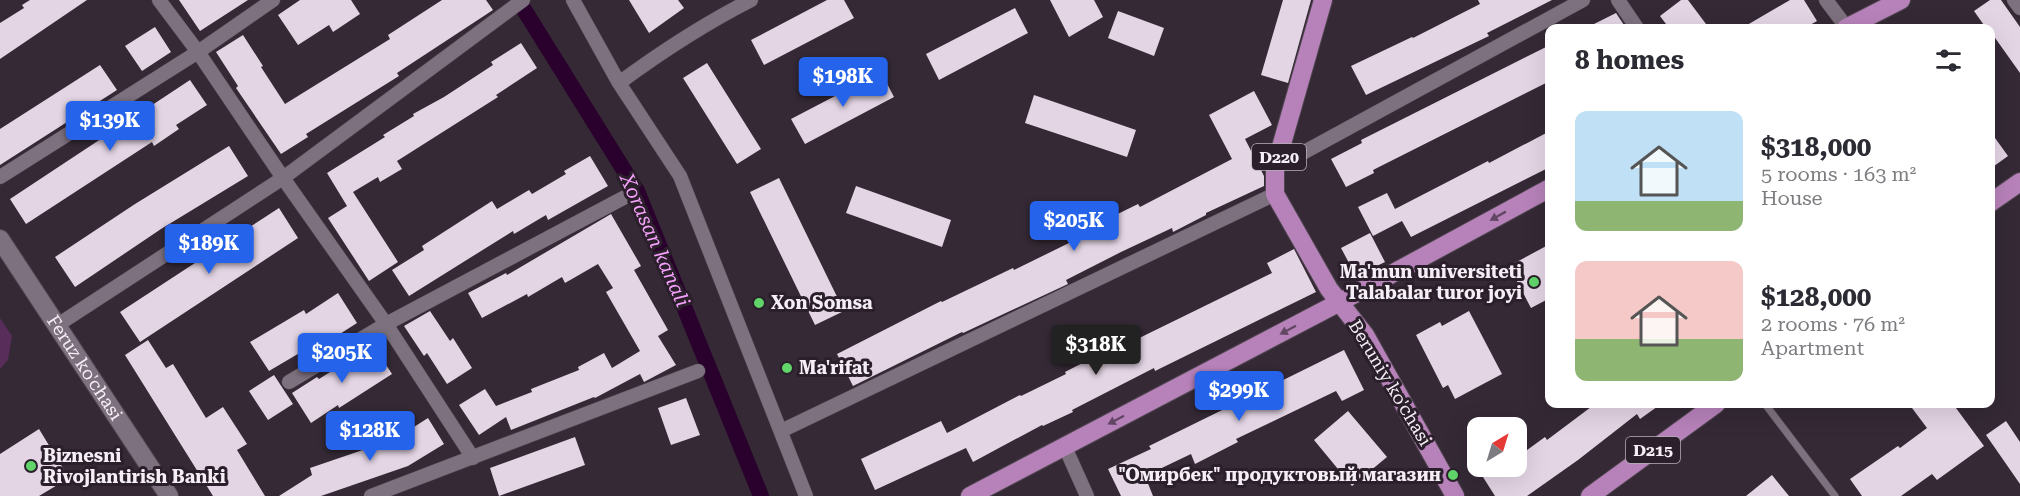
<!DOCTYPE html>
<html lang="en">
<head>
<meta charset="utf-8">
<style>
	:root { --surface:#fff; --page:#f7f7f7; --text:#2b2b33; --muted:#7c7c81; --accent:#2563eb }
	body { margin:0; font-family:"Roboto Serif",serif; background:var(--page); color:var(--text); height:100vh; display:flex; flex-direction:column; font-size:22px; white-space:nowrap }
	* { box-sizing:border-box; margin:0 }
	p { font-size:20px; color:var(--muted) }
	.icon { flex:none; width:33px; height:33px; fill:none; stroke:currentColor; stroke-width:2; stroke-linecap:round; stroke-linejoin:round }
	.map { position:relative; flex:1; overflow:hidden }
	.details { position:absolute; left:1545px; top:24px; width:450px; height:384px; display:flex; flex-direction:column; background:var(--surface); border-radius:12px; box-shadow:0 6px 24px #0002 }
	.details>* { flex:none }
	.needle { width:39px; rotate:38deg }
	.buttons { position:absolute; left:1467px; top:417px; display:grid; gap:12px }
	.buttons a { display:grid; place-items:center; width:60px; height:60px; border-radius:12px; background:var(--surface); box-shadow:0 6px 24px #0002; font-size:30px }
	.price { position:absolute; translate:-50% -51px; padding:0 14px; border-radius:6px; background:var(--accent); color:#fff; font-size:20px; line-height:39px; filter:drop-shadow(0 2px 3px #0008) }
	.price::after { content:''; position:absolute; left:50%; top:36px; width:18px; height:14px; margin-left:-9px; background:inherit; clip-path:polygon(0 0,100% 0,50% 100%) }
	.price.active { background:#222; color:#fff }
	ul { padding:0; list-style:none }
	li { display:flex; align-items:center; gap:18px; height:150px; padding:0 30px }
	li span { display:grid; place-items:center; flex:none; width:168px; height:120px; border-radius:12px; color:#555 }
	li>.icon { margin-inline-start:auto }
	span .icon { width:72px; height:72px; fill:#fffc; stroke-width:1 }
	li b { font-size:26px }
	h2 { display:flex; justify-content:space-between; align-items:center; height:72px; padding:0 30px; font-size:26px }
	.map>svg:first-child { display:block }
	.green { fill:#582d5a }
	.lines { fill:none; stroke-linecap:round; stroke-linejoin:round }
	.canal { stroke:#2a002d; stroke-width:16 }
	.building { fill:#e4d5e4 }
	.lane-casing { stroke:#504650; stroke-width:8 }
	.street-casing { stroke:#504650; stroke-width:15 }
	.secondary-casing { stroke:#504650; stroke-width:20 }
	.primary-casing { stroke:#504650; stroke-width:20 }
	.lane { stroke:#7e717f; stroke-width:7 }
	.street { stroke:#7e717f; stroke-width:14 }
	.secondary { stroke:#7e717f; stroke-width:18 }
	.primary { stroke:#b782ba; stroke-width:18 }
	.oneway { fill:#624764 }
	.poi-dot { fill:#61d56a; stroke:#2a1f2b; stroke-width:2 }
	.labels { text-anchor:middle; stroke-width:6; stroke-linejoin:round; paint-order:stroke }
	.shield { fill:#2a1f2b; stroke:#b8b0b9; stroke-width:1.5 }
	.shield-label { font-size:16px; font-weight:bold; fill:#f5eef6 }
	.poi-label { font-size:18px; font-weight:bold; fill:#f5eef6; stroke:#2a1f2b; text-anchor:start }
	.street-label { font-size:18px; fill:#f5eef6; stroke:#2a1f2b }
	.water-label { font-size:20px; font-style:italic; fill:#f5a1fa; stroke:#2a1f2b }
</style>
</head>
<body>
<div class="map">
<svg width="2020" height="496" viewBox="0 0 2020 496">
	<rect width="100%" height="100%" fill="#342935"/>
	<path class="green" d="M0 318 12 336 8 360 0 369Z"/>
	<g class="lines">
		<path class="canal" d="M518 0 637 191 761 496"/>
	</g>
	<path class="building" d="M30 0H87L0 59V23L24 8 22 5Z
		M179 0H248L200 31Z
		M300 0H351L360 14 333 32 329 25 298 45 278 15Z
		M442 0H486L493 10 397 73 399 76 306 134 308 137 281 154 236 88 238 86 216 52 243 35 263 66 261 67 285 104 390 39 388 35Z
		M629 0H678L684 8 649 33Z
		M827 0H844L854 18 764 65 751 40Z
		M1050 0H1094L1103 17 1069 37Z
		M1283 0H1311L1288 83 1261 75Z
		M1478 0H1552L1487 33 1489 36 1366 95 1351 66 1412 37 1413 38 1480 4Z
		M1681 0H1688L1709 28H1669L1660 16Z
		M1790 0H1804L1817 21 1805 28H1742Z
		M1990 0H2001L2020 27V73L1993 35H1990V28H1986L1974 11Z
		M1015 8 1028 33 939 80 926 54Z
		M1118 11 1164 28 1154 56 1108 38Z
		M1616 13 1626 28H1586Z
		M155 27 171 52 142 71 125 46Z
		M521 43 537 68 496 95 498 97 397 161 402 169 380 182 378 177 353 192 398 262 369 281 328 218 347 206 327 173 385 137 383 135 414 116 413 114 444 97 493 65 491 62Z
		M1550 45V81L1373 170 1374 173 1346 187 1331 159 1362 143 1361 140Z
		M707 63 761 149 737 164 683 78Z
		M100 65 117 90 0 165V129Z
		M881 72 894 97 805 144 791 119Z
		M190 80 207 105 176 125 179 129 154 146 152 142 26 224 10 199Z
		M1254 91 1272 125 1245 139 1264 176V186L1206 213V215L1173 232 1172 228 1121 252 1066 280 1068 284 963 333 962 332 853 386 837 354 941 301 942 302 1013 268 1014 270 1071 242 1069 238 1138 204 1140 207 1232 159 1209 115Z
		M1034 95 1136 130 1127 157 1025 123Z
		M1550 131V167L1411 237 1402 221 1373 236 1358 207 1387 193 1395 209 1488 161 1489 163Z
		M1990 131 2008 156 1990 169Z
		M229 146 248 176 161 229 75 287 55 257 135 204Z
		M590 156 608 186 548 220 546 215 514 234 513 231 409 296 392 270 424 250 422 246 492 201 497 209 529 190 532 194 566 174 564 171Z
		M779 178 844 311 815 325 750 192Z
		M856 186 951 220 942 247 846 213Z
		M279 208 298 238 140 342 120 312Z
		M611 214 641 266 634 270 668 330 658 336 676 365 644 382 640 374 595 398 594 397 511 430 506 417 479 435 459 405 485 389 496 406 532 392 531 389 579 370 578 367 604 353 612 368 640 351 606 292 613 288 598 264 565 283 562 277 528 297 527 294 482 318 468 293 506 273 507 275Z
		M1370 233 1385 262 1356 276 1341 248Z
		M1550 244V298L1531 308 1509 266Z
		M1294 249 1316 292 1155 371 1154 368 1072 410 1073 412 1043 426 1042 425 973 462 966 448 875 490 861 459 941 421 947 433 1020 395 1021 396 1066 374 1065 372 1125 341 1127 344 1272 273 1267 263Z
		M338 293 357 323 332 339 330 335 269 371 250 342 304 310 306 314Z
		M430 311 450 341 453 338 472 368 447 384 427 353 424 356 404 326Z
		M1469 311 1502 374 1455 399 1448 385 1443 388 1416 335 1440 322 1442 326Z
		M148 340 166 368 173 364 206 418 223 407 247 444 237 450 265 496H213L125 355Z
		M373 345 392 374 339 408 338 405 311 423 292 393 317 377 319 379Z
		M1344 350 1364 390 1342 401 1336 391 1236 439 1238 442 1195 464 1191 454 1145 476 1153 496H1121L1108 469 1151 449 1149 446Z
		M274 375 293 404 268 420 249 391Z
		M686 398 700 435 671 445 658 408Z
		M1595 404H1661L1640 419 1637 414 1578 460 1527 496H1495L1476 466H1516V458L1545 437 1547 440Z
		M1909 404H1953L1984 446 1937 480 1932 474 1901 496H1862L1850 479 1898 446 1900 448 1927 428Z
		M1348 411 1387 457 1352 486 1314 440Z
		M428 418 444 444 408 466 321 496H279L312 475 310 468 395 439Z
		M2006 421 2020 442V484L1986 435Z
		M39 429 69 478 39 496H0V454Z
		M575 437 585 465 499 496 490 468Z
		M1772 475 1789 496H1746Z"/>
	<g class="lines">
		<defs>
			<path id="lane" d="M1765 404 1835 496"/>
			<path id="street" d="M159 0 198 52 283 178 386 324 473 458
				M573 0 619 83 680 176 806 496
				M1618 0 1637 28
				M1826 0 1847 28
				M2014 0 2020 8
				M619 83C661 52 704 24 751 0
				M1275 168 1583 0
				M0 177 198 52 273 0
				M56 326 283 178 523 0
				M289 382 386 324 627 196
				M781 431 1275 194
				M1065 447 1087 496
				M371 496 698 371"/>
			<g id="secondary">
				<path id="s1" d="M0 239 169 496"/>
			</g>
			<path id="primary" d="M1323 0 1275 168V194L1329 289 1365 335 1455 496
				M1846 28 1901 0
				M1990 203 2020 182
				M970 496 1340 302 1550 188
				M1590 496 1716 404"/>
		</defs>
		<use href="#lane" class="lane-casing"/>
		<use href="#street" class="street-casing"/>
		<use href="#secondary" class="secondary-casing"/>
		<use href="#primary" class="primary-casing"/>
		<use href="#lane" class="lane"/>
		<use href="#street" class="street"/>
		<use href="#secondary" class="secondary"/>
		<use href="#primary" class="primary"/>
	</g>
	<defs><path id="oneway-solid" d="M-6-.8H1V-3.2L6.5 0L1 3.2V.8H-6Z" transform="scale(1.5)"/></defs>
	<g class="oneway">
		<use href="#oneway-solid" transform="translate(1498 216) rotate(151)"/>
		<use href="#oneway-solid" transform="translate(1288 330) rotate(152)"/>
		<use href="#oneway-solid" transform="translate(1116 420) rotate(152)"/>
	</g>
	<g class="poi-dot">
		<circle cx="1534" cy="282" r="6"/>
		<circle cx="759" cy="303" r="6"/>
		<circle cx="787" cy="368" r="6"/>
		<circle cx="31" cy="466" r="6"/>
		<circle cx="1453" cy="475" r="6"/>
	</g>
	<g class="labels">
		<g class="shield">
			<rect x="1252" y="144" width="54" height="26" rx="4.5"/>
			<rect x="1626" y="437" width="54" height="26" rx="4.5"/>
		</g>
		<g class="shield-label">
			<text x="1279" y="163">D220</text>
			<text x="1653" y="456">D215</text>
		</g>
		<g class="poi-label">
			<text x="1522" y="278" text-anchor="end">Ma'mun universiteti<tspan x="1522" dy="21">Talabalar turor joyi</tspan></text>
			<text x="771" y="309">Xon Somsa</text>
			<text x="799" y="374">Ma'rifat</text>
			<text x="43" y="462">Biznesni<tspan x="43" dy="21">Rivojlantirish Banki</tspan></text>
			<text x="1441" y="481" text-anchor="end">"Омирбек" продуктовый магазин</text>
		</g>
		<g class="street-label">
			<text dy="6" stroke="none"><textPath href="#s1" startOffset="154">Feruz ko'chasi</textPath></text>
			<text transform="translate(1390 383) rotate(59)" y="6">Beruniy ko'chasi</text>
		</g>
		<g class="water-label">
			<text transform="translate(655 240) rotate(66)" y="7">Xorasan kanali</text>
		</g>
	</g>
</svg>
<div class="buttons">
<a><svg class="needle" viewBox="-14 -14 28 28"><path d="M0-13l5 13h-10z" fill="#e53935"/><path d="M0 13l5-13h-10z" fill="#7c7c81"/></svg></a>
</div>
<b class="price" style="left:843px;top:108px">$198K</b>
<b class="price" style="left:110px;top:152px">$139K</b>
<b class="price" style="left:1074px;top:252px">$205K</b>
<b class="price" style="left:209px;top:275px">$189K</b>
<b class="price active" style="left:1096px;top:376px">$318K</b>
<b class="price" style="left:342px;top:384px">$205K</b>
<b class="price" style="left:1239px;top:422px">$299K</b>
<b class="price" style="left:370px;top:462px">$128K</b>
<section class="details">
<h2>8 homes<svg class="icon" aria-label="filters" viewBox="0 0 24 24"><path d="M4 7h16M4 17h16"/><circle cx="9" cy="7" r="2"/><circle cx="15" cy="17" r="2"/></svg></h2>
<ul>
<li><span style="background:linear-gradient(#bfe0f5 75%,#8fb573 0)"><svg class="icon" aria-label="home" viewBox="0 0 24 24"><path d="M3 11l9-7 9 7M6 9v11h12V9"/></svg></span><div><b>$318,000</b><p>5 rooms · 163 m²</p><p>House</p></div></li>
<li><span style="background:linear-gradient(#f6c9c9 65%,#8fb573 0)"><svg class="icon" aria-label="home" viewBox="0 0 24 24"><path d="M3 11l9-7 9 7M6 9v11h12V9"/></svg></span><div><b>$128,000</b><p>2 rooms · 76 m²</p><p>Apartment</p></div></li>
</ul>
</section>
</div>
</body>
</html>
